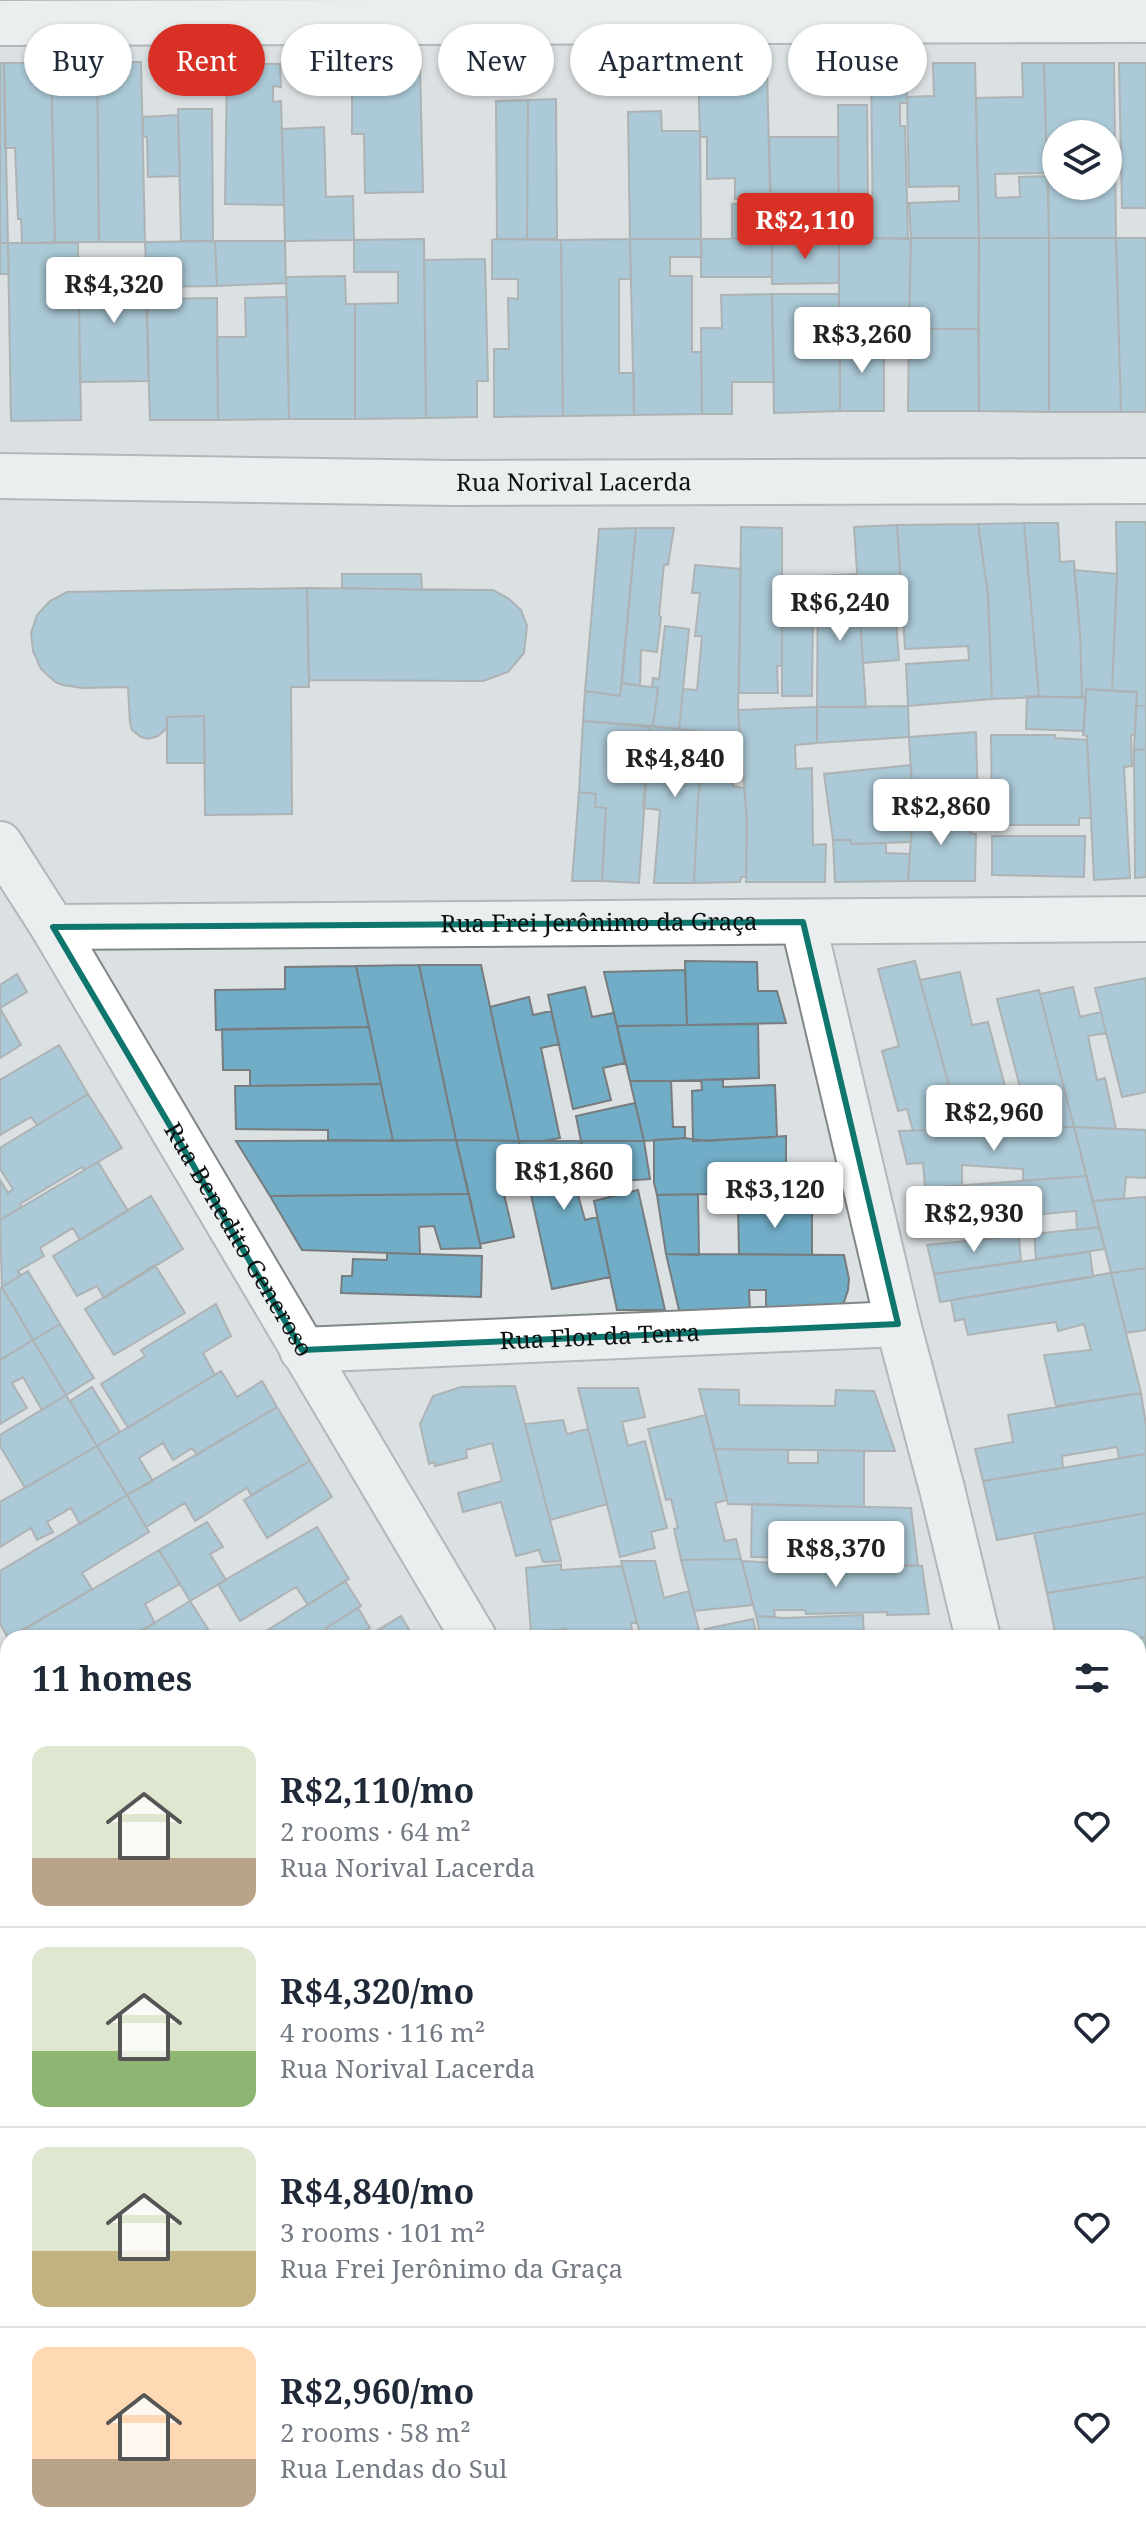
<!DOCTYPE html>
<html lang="en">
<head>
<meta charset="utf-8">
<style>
	:root { --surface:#fff; --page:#f2f2f3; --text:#1f2937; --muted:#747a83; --line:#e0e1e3; --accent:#d93025 }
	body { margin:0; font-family:"Noto Serif",serif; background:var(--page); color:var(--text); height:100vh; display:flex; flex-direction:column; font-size:30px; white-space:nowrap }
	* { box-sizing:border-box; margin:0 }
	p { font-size:26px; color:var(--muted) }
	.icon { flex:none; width:44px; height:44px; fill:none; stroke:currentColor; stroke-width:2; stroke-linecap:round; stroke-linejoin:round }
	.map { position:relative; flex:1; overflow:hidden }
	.panel { position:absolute; left:0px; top:1630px; width:1146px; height:914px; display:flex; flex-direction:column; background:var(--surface); border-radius:24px 24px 0 0; box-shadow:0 2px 6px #0004 }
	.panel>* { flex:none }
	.hud { position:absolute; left:24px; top:24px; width:1098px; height:72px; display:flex; gap:16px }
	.tools { position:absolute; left:1042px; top:120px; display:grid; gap:16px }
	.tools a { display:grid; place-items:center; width:80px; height:80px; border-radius:50%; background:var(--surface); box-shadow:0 2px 6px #0004; font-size:40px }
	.price { position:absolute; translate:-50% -68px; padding:0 18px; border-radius:8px; background:#fff; color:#222; font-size:26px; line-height:52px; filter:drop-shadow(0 2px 4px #0008) }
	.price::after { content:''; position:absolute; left:50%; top:48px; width:24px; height:18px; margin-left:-12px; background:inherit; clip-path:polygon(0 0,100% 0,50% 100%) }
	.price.on { background:var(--accent); color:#fff }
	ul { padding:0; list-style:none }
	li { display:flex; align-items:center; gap:24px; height:200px; padding:0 32px }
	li+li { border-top:2px solid var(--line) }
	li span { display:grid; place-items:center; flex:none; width:224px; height:160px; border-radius:16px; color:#555 }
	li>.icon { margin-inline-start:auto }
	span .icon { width:96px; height:96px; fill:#fffc; stroke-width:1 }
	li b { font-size:34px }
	h2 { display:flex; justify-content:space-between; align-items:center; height:96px; padding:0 32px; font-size:34px }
	.pill { padding:0 28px; border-radius:36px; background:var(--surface); box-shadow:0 2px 6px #0004; font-size:28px; line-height:72px }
	.pill.on { background:var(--accent); color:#fff }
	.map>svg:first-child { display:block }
	.building { fill:#71adc7; stroke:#777c7e; stroke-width:2 }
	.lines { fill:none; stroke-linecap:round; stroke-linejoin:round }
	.street-casing { stroke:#818688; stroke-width:48 }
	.secondary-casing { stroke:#818688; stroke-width:48 }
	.path { stroke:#9ca0a1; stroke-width:5; stroke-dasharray:8 4; stroke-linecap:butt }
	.street { stroke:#fff; stroke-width:44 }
	.secondary { stroke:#fff; stroke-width:44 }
	.marked { fill:none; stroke:#0f766e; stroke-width:6; stroke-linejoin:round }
	.labels { text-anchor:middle; stroke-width:6; stroke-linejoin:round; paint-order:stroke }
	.street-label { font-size:24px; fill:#0f1112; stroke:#e8edef }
</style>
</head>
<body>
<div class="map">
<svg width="1146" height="2543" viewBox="0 0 1146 2543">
	<rect width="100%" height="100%" fill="#dbe0e2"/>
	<path class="building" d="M51 62 55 242 22 243 21 219H18L15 148H5L4 63Z
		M51 62H97L99 242H55Z
		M97 62H141L145 242H99Z
		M0 63H4L8 243H0Z
		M871 63H906L907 103H900V126H905L908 239 873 238Z
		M933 63H975L979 238H911L909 203 959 201V186L909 187 907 97 934 96Z
		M1022 63H1044L1047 173 995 174 996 198 1020 197 1019 177 1048 176 1049 238H979L976 98 1023 97Z
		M1044 63H1114L1116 238H1049L1047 165H1056V186H1108V134H1056V141H1046Z
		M1119 63H1146V208H1122Z
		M227 64H280L281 87 273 86V102L281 101 284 205 225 204Z
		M698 64H767L770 198 735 199V178L707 179V137H700Z
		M352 65 420 66 423 192 365 193 364 134H352Z
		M556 99 557 239H527L528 100Z
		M528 100 527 239H497L496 101Z
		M838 105H867L868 207 872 206 873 238 839 239Z
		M178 109H212L213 241H181Z
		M661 111 662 131H700L701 239H630L628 112Z
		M178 115 180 176 148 177 147 137H143V117Z
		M324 127 326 197 353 196 354 240 285 241 282 129Z
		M769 137H838L839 239 772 238Z
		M771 203 772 238H732V204Z
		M772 238V277H701V239Z
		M772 238 839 239V283L772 284Z
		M911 238 909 316H839V239Z
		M911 238H979L978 329H909Z
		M979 238H1049V412L979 411Z
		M1049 238H1116L1121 412H1049Z
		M1116 238H1146V412H1121Z
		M424 239 426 418 355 419V304L398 303V272H354V240Z
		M497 239 561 240 563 416 494 417V349H509L508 298 518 299V279H492V240Z
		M630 239 631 279H619V373H634V415L563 416 561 240Z
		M630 239H701L702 257H670V276H692V352H701L702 414 634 415Z
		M215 241 217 286 147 287 145 242Z
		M215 241H285L286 283 217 286Z
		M0 243H8L9 274H0Z
		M8 243H78V277L53 278V301H79L81 420 11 421Z
		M485 259 488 381H477V417L426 418 424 260Z
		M137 260V295H147L149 381 80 382 79 297H89V261Z
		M345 276 346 304H355V419H289L286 277Z
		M772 294 774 382H732V414H702L701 328H722L721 295Z
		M772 294H839L840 411 774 413Z
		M287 297 289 419 218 420 217 337H246L245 298Z
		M217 298 218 420H150L146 299Z
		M909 329H978L979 411H908Z
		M840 338 884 339V411H840Z
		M1116 522H1146V706H1136L1137 692 1112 691 1117 574Z
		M1024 523 1039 697 992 699 988 594 978 524Z
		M1024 523H1058L1060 562 1074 561 1080 632 1082 697H1039Z
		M978 524 988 594 992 699 908 706 906 664 969 660 968 646 905 649 897 525Z
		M897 525 901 579 893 580 899 660 863 663 854 527Z
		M741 527 782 528V666H777L778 693H739Z
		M636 528 620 696 585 691 599 529Z
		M636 528H674L668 565 664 564 659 616 661 617 657 652 641 650 640 686 622 683Z
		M695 565 741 569 738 710 741 743 705 735V732L679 729 683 689 697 690 702 636H695L700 593H692Z
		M1074 570 1117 574 1112 691 1086 689V698L1082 697 1080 632Z
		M342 574H421L422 590 342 588Z
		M857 574 866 707H817L818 576Z
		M307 588 493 590 508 598 521 610 527 626 524 653 508 672 483 681 309 680Z
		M307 588 309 687H291L292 814 205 815 204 716 167 717V728L158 736 148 739 141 737 132 730 130 723 128 687 82 688 63 685 55 682 41 669 33 651 31 633 37 615 50 601 67 592Z
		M782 602H813L812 696H782Z
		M665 626 689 629 679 729 653 726 658 688 652 687 653 678 659 679Z
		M622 683 658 688 653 726 583 721 585 691 620 696Z
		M1086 689 1137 692 1135 734 1131 735 1132 766 1124 767 1130 878 1094 880 1087 736 1083 735Z
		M1027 696 1086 698 1084 731 1026 729Z
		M908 706 909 737 817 743V707Z
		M1136 706H1146V749L1134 750Z
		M817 707V743L795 745 796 769 812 768 813 845 826 844 825 882H746L747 821 738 710Z
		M204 716 205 763H167V717Z
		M583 721 650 727 639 883 602 881 606 808 595 807 596 794 579 792Z
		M650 726 705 732 698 800 694 883H654L660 810 643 808Z
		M976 732 978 803 963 804V818H950V808L913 807 909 737Z
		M705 735 741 743 742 754 733 753V786L744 788 747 821 746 877H741L740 882 694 883 698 800Z
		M991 735H1055V738L1087 740 1091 818H1079V825H992Z
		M1146 749V877L1135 878 1134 750Z
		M911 765 913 807 911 842 851 844V840H833L824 774Z
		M579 792 596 794 595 807 606 808 602 881H572Z
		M913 807 950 808V818H970V833L976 834 975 881H908Z
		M992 836H1085L1084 877 992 875Z
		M833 840H851V844L886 843V853L910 854 908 881 835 882Z
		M685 961 757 962 758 991H777L786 1023 687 1025Z
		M915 961 920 980 961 1129 913 1131 907 1109 898 1111 882 1051 899 1046 878 969Z
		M419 965 456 1140 393 1141 356 966Z
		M419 965H481L519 1141 456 1140Z
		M356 966 369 1027 216 1030 215 990 285 989V967Z
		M685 970 687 1025 617 1026 604 972Z
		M960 972 972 1025 988 1022 1016 1128 988 1129 987 1123 961 1129 920 980Z
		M17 974 27 992 0 1008V985Z
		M1146 978V1092L1122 1097 1095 988Z
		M585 987 592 1017 614 1013 625 1063 603 1068 611 1100 573 1109 548 995Z
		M1073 987 1080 1017 1101 1012 1106 1033 1088 1036 1097 1080 1105 1078 1116 1129 1074 1127 1040 994Z
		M1039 990 1040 994 1074 1127 1016 1128 1008 1098 1022 1095 997 999Z
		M529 997 533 1015 551 1011 559 1044 541 1048 560 1138 544 1141H519L490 1007Z
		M0 1008 21 1045 0 1058Z
		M758 1024 759 1078 671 1081H630L617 1026Z
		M369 1027 381 1084 250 1086V1070H223L222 1029Z
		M59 1045 88 1094 37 1125 31 1117 0 1135V1080Z
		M723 1079V1087L775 1085 777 1137 693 1141 692 1091 702 1090 701 1080Z
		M630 1081H671L673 1127H685V1138L644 1141Z
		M381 1084 393 1141 328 1140V1130L236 1129 235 1086Z
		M88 1094 122 1148 84 1170 82 1167 20 1204 22 1207 0 1220V1180L8 1193 13 1189 0 1169V1148Z
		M635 1103 644 1141H581L576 1116Z
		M1074 1127 1086 1176 1023 1181V1169L962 1165V1186L925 1188 923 1163 907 1164 899 1131Z
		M1074 1127 1146 1130V1178L1126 1177 1124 1198 1093 1201Z
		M786 1136V1177L757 1178 758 1193 719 1194V1179L711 1178V1194L657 1195 654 1183V1140L685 1138 706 1141Z
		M456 1140 519 1141 530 1188 504 1194 514 1237 480 1244Z
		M456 1140 469 1194 270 1196 236 1141Z
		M519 1141H581L591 1192 578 1195 585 1220 597 1217 610 1277 552 1289Z
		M581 1141H644L650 1179 590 1183Z
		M98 1162 128 1211 80 1240 73 1228 40 1248 44 1256 18 1271 21 1275 2 1287 0 1220Z
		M1086 1176 1099 1227 1077 1230 1076 1211 1032 1215 1034 1234 994 1238 993 1220 961 1223 962 1230 932 1233 927 1188Z
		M638 1190 665 1310H617L594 1201Z
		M469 1194 481 1248 441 1249 434 1226 419 1227 420 1254 302 1250 270 1196Z
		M698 1194 699 1255 666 1254 657 1195Z
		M151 1196 183 1249 104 1298 97 1286 77 1296 53 1256Z
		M1146 1197V1268L1111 1273 1093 1201Z
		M738 1205H812V1255L739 1254Z
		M1099 1227 1105 1249 1036 1259 1034 1234Z
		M1019 1236 1021 1261 934 1274 927 1245Z
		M1090 1252 1093 1277 940 1302 934 1274Z
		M387 1253 482 1256 481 1297 341 1293 342 1276H352L353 1259 387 1260Z
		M666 1254 844 1255 849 1279 848 1290 844 1302 834 1310 766 1311V1290H749L750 1311 679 1310Z
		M155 1265 185 1313 114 1355 85 1309Z
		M1146 1268V1330L1126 1333 1111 1273Z
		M28 1271 60 1324 33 1340 2 1287Z
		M1111 1273 1141 1393 1056 1406 1044 1355 1091 1350 1084 1324 1058 1331 1056 1322 968 1335 964 1319 955 1321 951 1300Z
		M2 1287 33 1340 0 1360V1288Z
		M216 1304 231 1336 203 1353 215 1375 128 1428 101 1384 145 1356 141 1350Z
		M60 1324 94 1378 66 1395 33 1340Z
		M33 1340 66 1395 42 1410 23 1377 12 1383 27 1408 0 1424V1360Z
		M221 1371 237 1397 262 1381 277 1407 197 1455 192 1448 173 1460 163 1443 139 1458 153 1481 127 1495 97 1446Z
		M515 1386 550 1520 561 1561 543 1562 539 1550 516 1556 501 1502 463 1512 458 1493 502 1481 492 1443 466 1450 467 1458 435 1466 434 1462 429 1464 420 1424 433 1396 461 1387Z
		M92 1387 120 1432 97 1446 70 1401Z
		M578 1388H638L645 1417 622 1422 628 1446 645 1441 667 1528 651 1532 655 1548 620 1557Z
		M699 1389 739 1390V1405L835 1406 836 1390 874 1391 895 1451 714 1449Z
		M1141 1393 1146 1425V1454L1119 1458 1117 1447 1062 1456 1063 1468 983 1481 975 1449 1013 1442 1008 1415Z
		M66 1395 97 1446 25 1488 0 1446V1435Z
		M277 1407 310 1461 251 1495 247 1488 195 1521 185 1503 146 1527 127 1495Z
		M706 1415 727 1500 715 1503 725 1541 736 1539 741 1559 681 1560 674 1529 678 1528 671 1499 666 1500 648 1429Z
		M563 1420 567 1434 588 1429 607 1504 550 1520 525 1424Z
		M97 1446 127 1495 80 1524 71 1508 47 1522 53 1532 37 1540 31 1528 0 1547V1502Z
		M714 1449 788 1450V1463H818V1450L864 1451V1507L728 1504Z
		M1146 1454V1513L997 1540 983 1481Z
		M310 1461 332 1497 267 1538 244 1500Z
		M127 1495 149 1532 82 1573 92 1589 8 1638 0 1624V1571Z
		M752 1504 911 1508 918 1565 870 1566 869 1559 751 1557Z
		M1146 1513V1577L1047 1593 1034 1533Z
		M207 1522 223 1547 210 1554 226 1580 190 1601 159 1550Z
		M317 1527 349 1579 308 1605 296 1587 240 1621 218 1584Z
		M159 1550 180 1584 145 1604 155 1623 129 1638H10Z
		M741 1559 753 1605 694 1611 681 1560Z
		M621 1561H655L664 1598 689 1591 701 1638H641Z
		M742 1561 808 1565 922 1566 929 1614 887 1615V1612L806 1614 805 1610H774L775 1617 756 1616Z
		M561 1564V1570L622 1566 637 1623H631L633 1638H567L566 1629 531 1633 526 1568Z
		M1146 1577V1637L1035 1638 1034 1635 1055 1632 1047 1593Z
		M345 1581 361 1606 326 1628 333 1638H262L260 1635Z
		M190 1601 208 1629 194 1638H129Z
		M358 1608 370 1628 353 1638H333L326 1628Z
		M863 1615 864 1638H761L756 1616 784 1618Z
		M401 1616 414 1638H365Z
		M753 1619 757 1638H707L705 1629Z
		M1146 1637V1699H1144L1143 1694 1138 1695V1639Z
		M1146 1712V1761L1138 1763V1713Z
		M1146 1761V1818L1138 1819V1763Z
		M1146 1822V1888L1143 1887 1138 1869V1823Z
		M1138 2020 1146 2022V2060L1138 2081Z
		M1146 2074V2189L1138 2185V2093Z
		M1138 2185 1146 2189V2231L1140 2245H1138Z
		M0 2205 8 2211V2252L0 2263Z
		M1146 2231V2392L1138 2388V2250Z
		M33 2536H166L168 2539 163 2543H25Z
		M172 2536H229L221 2543H163Z
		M242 2536H313L304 2543H233Z
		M676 2536H840L848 2543H684Z"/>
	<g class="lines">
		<defs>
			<g id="street">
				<path d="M0 23 1146 20"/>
				<path id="s1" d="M0 476 454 483 1146 481"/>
				<path id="s2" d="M0 844 53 927 474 1638"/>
				<path d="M803 922 898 1324 942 1489 978 1638"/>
				<path id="s3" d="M53 927 1146 919"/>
				<path id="s4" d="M302 1350 898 1324"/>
				<path d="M1138 1931 1146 1936"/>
				<path d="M0 1993 8 1992"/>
				<path d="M458 2536 464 2543"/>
			</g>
			<path id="secondary" d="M0 1722 8 1735
				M1138 2442 1146 2447
				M1096 2536 1107 2543"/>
		</defs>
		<use href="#street" class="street-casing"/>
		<use href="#secondary" class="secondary-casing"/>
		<path class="path" d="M0 2371 8 2362"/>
		<use href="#street" class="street"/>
		<use href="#secondary" class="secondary"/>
	</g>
	<path d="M0 0H1146V2543H0ZM803 922 898 1324 302 1350 53 927Z" fill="#dbe0e2" fill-opacity=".55" fill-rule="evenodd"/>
	<path class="marked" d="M803 922 898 1324 302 1350 53 927Z"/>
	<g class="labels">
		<g class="street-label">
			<text dy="8" stroke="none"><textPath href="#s1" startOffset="574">Rua Norival Lacerda</textPath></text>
			<text dy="8" stroke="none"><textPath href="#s3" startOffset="546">Rua Frei Jerônimo da Graça</textPath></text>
			<text dy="8" stroke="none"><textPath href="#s2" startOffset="462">Rua Benedito Generoso</textPath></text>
			<text dy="8" stroke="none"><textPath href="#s4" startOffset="298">Rua Flor da Terra</textPath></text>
		</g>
	</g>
</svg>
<div class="tools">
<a><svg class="icon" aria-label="layers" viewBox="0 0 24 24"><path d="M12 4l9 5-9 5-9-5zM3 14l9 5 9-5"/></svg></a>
</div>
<b class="price on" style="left:805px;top:261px">R$2,110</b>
<b class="price" style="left:114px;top:325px">R$4,320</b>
<b class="price" style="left:862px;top:375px">R$3,260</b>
<b class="price" style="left:840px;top:643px">R$6,240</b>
<b class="price" style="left:675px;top:799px">R$4,840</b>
<b class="price" style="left:941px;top:847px">R$2,860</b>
<b class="price" style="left:994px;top:1153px">R$2,960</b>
<b class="price" style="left:564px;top:1212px">R$1,860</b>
<b class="price" style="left:775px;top:1230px">R$3,120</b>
<b class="price" style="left:974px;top:1254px">R$2,930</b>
<b class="price" style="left:836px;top:1589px">R$8,370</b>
<div class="hud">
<a class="pill">Buy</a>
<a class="pill on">Rent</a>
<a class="pill">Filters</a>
<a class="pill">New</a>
<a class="pill">Apartment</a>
<a class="pill">House</a>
</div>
<section class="panel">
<h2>11 homes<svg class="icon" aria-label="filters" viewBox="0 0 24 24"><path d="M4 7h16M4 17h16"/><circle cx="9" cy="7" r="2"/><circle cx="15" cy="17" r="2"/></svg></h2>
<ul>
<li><span style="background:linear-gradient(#dfe7d0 70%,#b9a48a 0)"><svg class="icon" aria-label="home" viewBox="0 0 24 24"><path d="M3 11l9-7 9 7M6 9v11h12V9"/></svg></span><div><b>R$2,110/mo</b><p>2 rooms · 64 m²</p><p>Rua Norival Lacerda</p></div><svg class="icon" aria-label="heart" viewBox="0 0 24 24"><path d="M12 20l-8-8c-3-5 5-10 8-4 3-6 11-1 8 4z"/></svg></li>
<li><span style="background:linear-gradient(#dfe7d0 65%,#8fb573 0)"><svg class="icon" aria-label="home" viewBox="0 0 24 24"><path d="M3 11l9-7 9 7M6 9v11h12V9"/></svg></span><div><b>R$4,320/mo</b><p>4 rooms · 116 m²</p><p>Rua Norival Lacerda</p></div><svg class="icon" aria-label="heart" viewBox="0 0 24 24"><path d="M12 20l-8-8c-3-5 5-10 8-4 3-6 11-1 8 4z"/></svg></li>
<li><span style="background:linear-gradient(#dfe7d0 65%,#c2b280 0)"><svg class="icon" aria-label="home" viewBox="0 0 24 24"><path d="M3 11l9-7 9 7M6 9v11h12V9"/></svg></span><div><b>R$4,840/mo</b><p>3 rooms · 101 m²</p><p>Rua Frei Jerônimo da Graça</p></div><svg class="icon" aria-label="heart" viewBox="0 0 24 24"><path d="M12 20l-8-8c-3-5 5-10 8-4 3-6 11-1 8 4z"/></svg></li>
<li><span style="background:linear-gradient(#ffd9b3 70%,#b9a48a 0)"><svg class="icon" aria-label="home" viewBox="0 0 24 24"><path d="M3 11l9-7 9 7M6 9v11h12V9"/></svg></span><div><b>R$2,960/mo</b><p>2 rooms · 58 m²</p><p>Rua Lendas do Sul</p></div><svg class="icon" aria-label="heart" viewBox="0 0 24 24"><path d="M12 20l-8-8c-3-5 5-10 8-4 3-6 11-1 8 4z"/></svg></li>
</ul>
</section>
</div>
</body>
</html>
